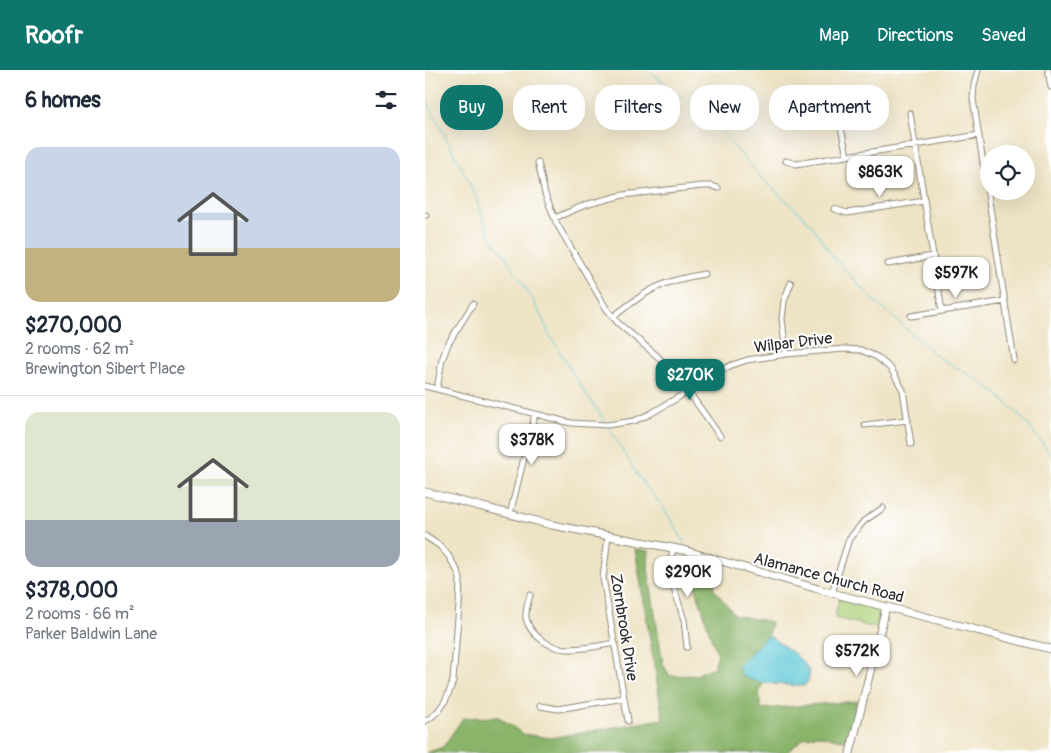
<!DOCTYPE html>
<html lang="en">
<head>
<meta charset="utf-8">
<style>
	:root { --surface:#fff; --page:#f6f6f7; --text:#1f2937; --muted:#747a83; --line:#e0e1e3; --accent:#0f766e }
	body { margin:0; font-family:Pangolin,sans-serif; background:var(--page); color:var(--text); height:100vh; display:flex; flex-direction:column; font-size:19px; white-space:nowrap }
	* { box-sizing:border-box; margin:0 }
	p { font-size:16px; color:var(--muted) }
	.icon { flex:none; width:28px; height:28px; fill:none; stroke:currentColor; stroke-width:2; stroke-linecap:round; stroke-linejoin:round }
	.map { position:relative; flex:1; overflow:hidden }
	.details { display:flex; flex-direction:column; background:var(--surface); width:425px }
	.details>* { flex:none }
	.guide { position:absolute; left:15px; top:15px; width:475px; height:45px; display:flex; gap:10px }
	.tools { position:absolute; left:555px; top:75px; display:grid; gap:10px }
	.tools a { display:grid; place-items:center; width:55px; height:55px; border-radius:50%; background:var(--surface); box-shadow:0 5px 20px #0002; font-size:25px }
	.price { position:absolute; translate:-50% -42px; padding:0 11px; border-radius:10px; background:#fff; color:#222; font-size:16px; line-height:32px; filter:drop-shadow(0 1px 2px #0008) }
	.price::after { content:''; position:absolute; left:50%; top:30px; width:15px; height:11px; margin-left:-8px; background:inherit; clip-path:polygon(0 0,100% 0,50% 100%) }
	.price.selected { background:var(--accent); color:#fff }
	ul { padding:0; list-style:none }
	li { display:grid; align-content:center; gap:10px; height:265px; padding:0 25px }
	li+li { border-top:1px solid var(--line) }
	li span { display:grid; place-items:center; height:155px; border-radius:15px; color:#555 }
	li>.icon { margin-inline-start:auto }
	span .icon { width:90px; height:90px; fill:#fffc; stroke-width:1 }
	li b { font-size:21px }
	h2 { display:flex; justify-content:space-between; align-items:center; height:60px; padding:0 25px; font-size:21px }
	.pill { padding:0 18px; border-radius:20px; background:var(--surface); box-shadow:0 5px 20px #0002; font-size:18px; line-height:45px }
	.pill.selected { background:var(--accent); color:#fff }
	header { display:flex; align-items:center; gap:30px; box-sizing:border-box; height:70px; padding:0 25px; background:var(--accent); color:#fff }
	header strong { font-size:24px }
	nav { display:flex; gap:28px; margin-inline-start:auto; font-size:18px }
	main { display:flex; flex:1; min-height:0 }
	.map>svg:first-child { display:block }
	.green { fill:#aed27b; stroke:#6c7e53 }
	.forest { fill:#8ab46b; stroke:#5a704b }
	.water { fill:#5dc8d6; stroke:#447a80 }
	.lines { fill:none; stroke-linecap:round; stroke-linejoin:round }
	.stream { stroke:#5dc8d6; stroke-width:1 }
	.street-casing { stroke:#8c8778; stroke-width:7 }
	.secondary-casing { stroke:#8c8778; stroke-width:9 }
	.street { stroke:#fff; stroke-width:5 }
	.secondary { stroke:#fff; stroke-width:7 }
	.labels { text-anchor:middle; stroke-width:4; stroke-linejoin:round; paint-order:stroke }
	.street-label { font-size:16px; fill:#2b2b2b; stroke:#fff }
</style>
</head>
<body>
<header>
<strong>Roofr</strong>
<nav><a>Map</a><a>Directions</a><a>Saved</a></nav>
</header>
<main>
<section class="details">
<h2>6 homes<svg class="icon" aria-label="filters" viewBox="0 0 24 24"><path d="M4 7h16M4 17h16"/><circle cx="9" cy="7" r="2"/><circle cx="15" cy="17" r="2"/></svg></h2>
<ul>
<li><span style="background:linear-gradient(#c9d6e8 65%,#c2b280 0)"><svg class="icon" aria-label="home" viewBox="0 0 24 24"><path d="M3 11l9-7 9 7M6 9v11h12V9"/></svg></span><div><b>$270,000</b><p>2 rooms · 62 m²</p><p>Brewington Sibert Place</p></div></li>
<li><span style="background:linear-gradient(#dfe7d0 70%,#9aa5b1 0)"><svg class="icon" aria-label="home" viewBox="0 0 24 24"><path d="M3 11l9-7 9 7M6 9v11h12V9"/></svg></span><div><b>$378,000</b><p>2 rooms · 66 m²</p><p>Parker Baldwin Lane</p></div></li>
</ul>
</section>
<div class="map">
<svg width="626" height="683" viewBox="0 0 626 683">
	<rect width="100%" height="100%" fill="#fff"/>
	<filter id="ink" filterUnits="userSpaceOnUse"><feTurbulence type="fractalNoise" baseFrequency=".02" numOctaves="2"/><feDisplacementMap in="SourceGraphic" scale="10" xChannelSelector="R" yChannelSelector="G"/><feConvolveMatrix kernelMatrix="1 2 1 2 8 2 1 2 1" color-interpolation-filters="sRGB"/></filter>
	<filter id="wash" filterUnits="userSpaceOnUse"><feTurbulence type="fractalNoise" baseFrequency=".0096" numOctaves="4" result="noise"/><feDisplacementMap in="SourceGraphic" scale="20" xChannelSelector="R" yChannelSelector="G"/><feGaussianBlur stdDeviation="1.12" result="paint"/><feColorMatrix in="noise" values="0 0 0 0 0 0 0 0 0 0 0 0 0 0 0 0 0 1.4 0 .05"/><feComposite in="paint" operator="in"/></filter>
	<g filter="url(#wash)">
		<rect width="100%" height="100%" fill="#eee3c5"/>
		<path class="green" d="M414 529 454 539 455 542 451 558 410 548Z"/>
		<path class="forest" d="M210 479 224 481 223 499 238 594 245 606 271 605 289 597 293 584 287 570 270 515 265 508 266 489 293 495 289 519 310 545 346 552 343 565 313 596 320 607 339 612 334 621 336 639 433 631 423 671 391 665 379 668 361 683H1L18 677 38 648 74 647 98 664 125 668 238 649Z"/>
		<path class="water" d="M343 565C355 574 399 598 379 616 365 615 331 614 319 607 316 604 314 600 313 596Z"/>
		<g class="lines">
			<path class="stream" d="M223 0 276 42 296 61 338 110 374 142 388 157 409 188 446 228 513 287 551 309 571 323 601 352 626 385
				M0 27 48 120 65 167 81 187 109 231 124 264 159 321 181 352
				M184 358 213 406 240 440 260 474"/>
		</g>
	</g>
	<g filter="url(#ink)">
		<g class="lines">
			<defs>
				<path id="street" d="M553 0 549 15 548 29 589 290
					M623 0 626 17
					M485 43 517 241
					M415 53 422 86
					M361 91 371 94 554 65
					M113 92 120 124 132 154 181 238 193 253 231 285 253 307 295 366
					M409 139 422 143 499 131
					M0 145H1
					M130 148 160 135 198 125 277 116H287L293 118
					M463 194 508 186
					M486 246 580 231
					M188 247C222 220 236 211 279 204
					M361 284 357 249 359 231 366 213
					M0 316 146 353 182 355 209 351 225 344 254 327 291 302 307 295 322 290 361 284 419 279 436 280 452 287 466 299 478 320 486 374
					M12 319 17 290 23 274 48 234
					M440 355 483 350
					M85 444 110 344
					M0 466 15 476 23 485 33 502 35 509 34 535 28 611C23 627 16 643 0 651
					M183 466 178 508 203 651
					M248 478 244 502 259 550 262 577
					M407 523 424 469 439 451 458 438
					M105 525C103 533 100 540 101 548 105 566 126 579 143 579 159 579 174 576 190 573
					M115 636 133 639 199 628"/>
				<path id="secondary" d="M0 422 127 455 258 480 407 523 626 579
					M425 683 461 537"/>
			</defs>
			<use href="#street" class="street-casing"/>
			<use href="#secondary" class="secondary-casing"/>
			<use href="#street" class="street"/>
			<use href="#secondary" class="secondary"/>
		</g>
	</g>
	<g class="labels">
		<g class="street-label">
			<text transform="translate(368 272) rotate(-7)" y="6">Wilpar Drive</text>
			<text transform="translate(404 507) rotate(15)" y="6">Alamance Church Road</text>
			<text transform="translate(200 557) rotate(81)" y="6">Zornbrook Drive</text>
		</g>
	</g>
</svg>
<div class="tools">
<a><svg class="icon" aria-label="locate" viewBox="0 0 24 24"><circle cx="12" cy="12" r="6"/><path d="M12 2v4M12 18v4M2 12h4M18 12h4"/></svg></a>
</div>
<b class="price" style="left:455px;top:128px">$863K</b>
<b class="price" style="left:531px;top:229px">$597K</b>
<b class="price selected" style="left:265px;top:331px">$270K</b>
<b class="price" style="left:107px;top:396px">$378K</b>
<b class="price" style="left:263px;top:528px">$290K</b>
<b class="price" style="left:432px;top:607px">$572K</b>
<div class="guide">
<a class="pill selected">Buy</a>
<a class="pill">Rent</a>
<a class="pill">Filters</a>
<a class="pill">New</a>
<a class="pill">Apartment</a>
</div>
</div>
</main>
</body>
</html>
